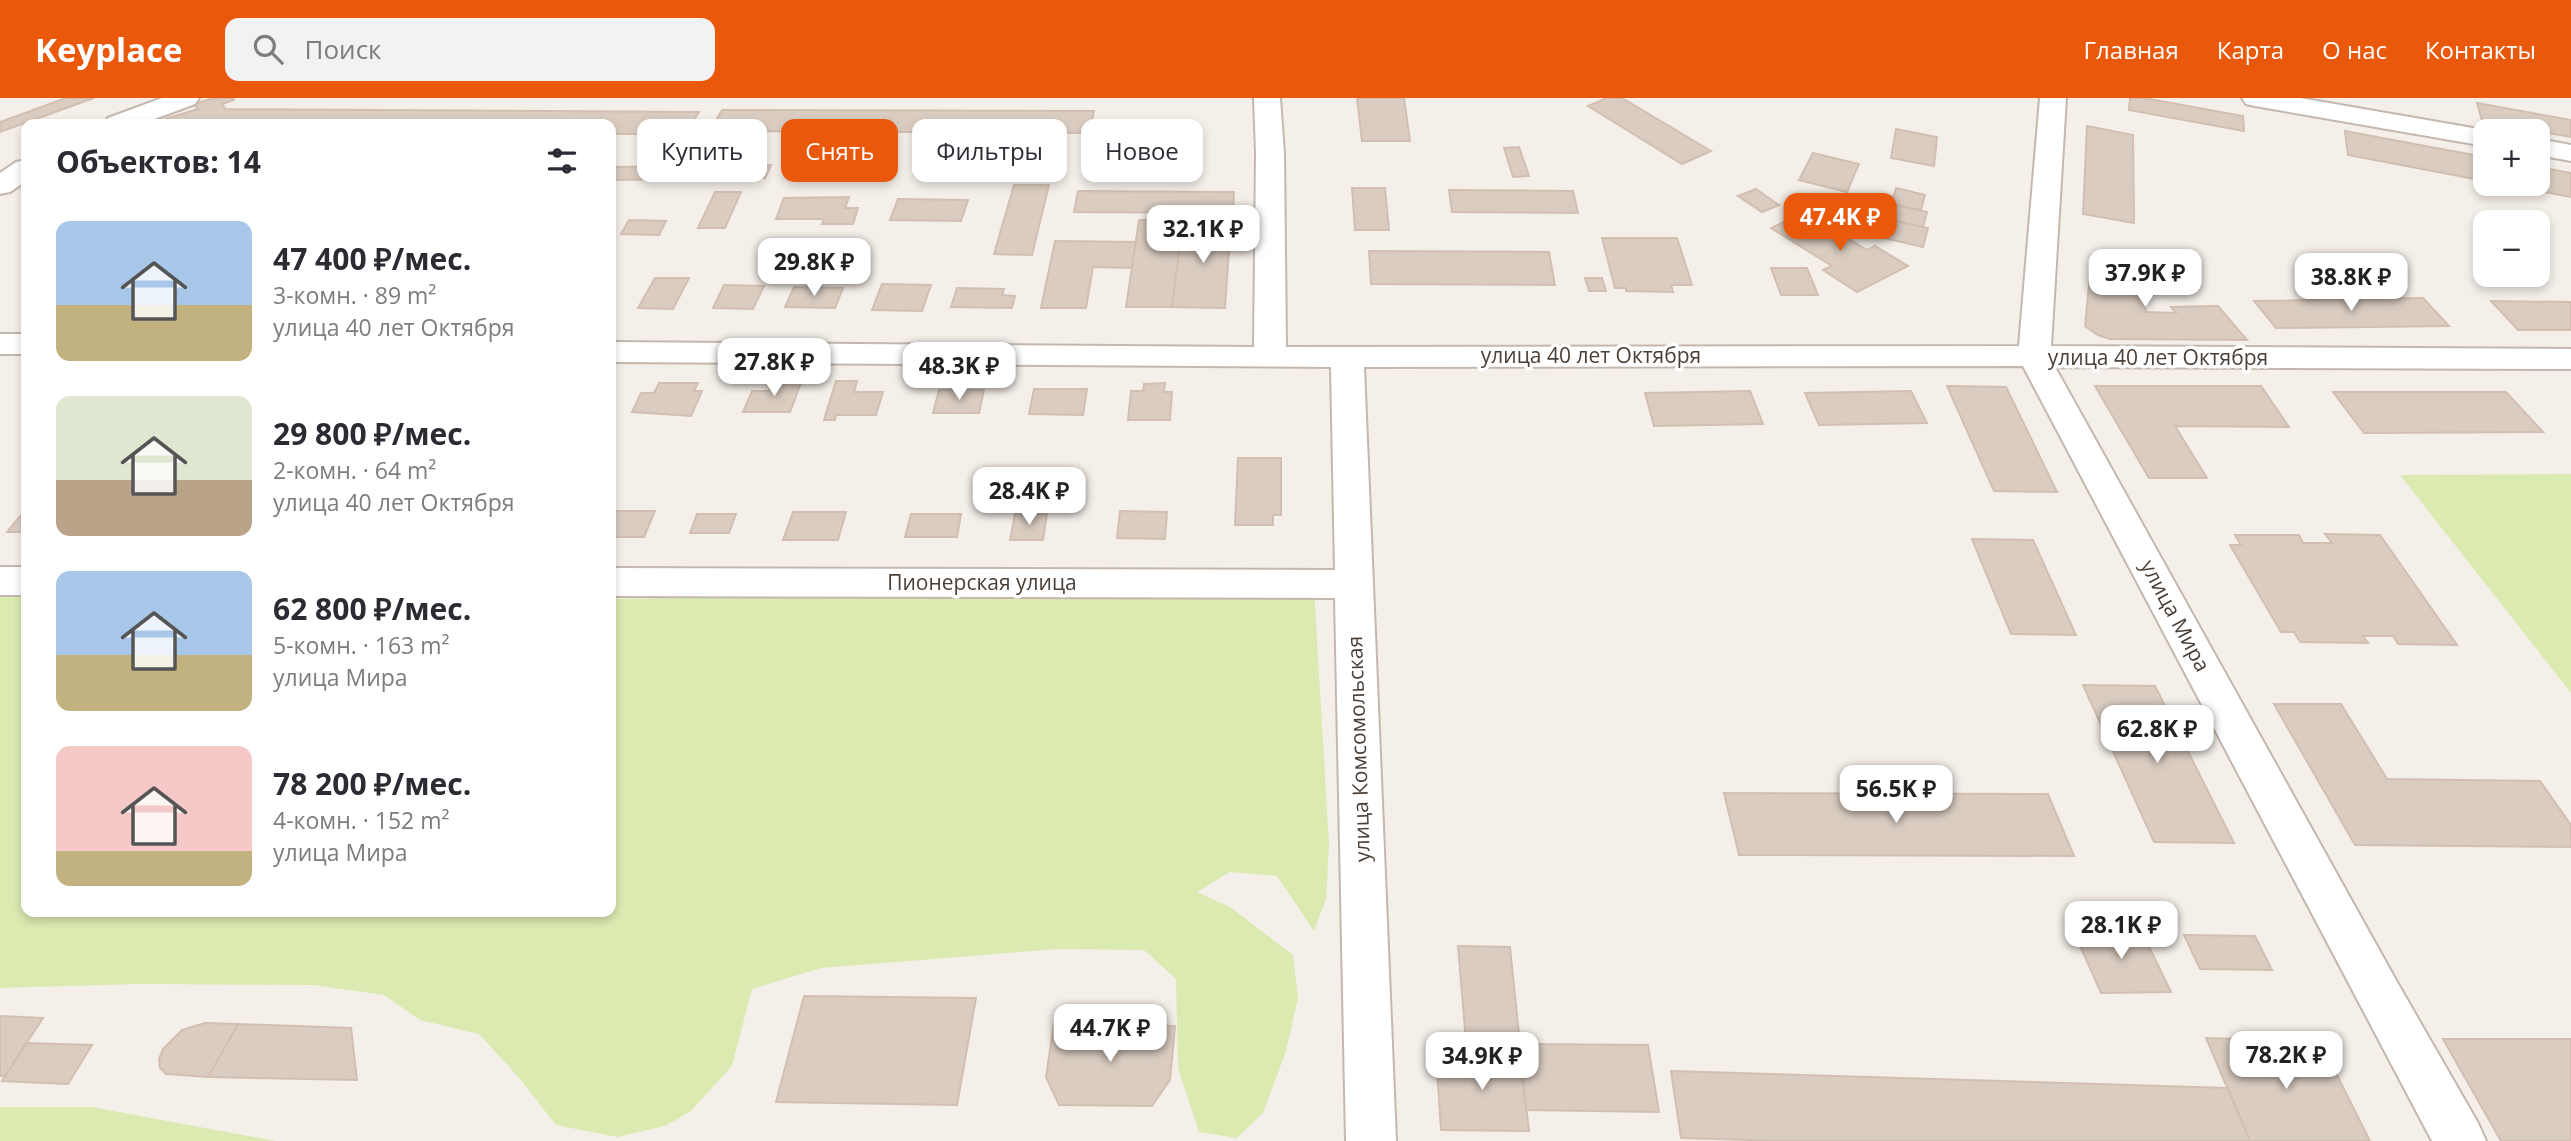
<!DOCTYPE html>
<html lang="ru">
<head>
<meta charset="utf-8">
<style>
	:root { --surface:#fff; --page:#f2f2f3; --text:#2b2b33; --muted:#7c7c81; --accent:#ea580c }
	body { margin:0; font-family:"Open Sans",sans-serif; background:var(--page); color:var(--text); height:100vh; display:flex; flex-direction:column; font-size:26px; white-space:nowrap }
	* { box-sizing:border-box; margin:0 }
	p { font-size:23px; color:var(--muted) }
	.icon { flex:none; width:38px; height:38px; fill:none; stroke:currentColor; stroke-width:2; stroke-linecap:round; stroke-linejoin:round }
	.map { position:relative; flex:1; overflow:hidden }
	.drawer { position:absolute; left:21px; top:21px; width:595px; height:798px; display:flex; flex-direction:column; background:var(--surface); border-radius:14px; box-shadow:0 4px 10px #0003 }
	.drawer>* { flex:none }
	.banner { position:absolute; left:637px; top:21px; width:665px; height:63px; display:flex; gap:14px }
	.controls { position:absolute; left:2473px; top:21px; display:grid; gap:14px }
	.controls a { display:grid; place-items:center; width:77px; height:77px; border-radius:14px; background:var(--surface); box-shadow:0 4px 10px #0003; font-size:35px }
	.price { position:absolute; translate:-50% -60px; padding:0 16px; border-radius:14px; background:#fff; color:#222; font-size:23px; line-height:46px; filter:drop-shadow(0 2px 4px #0008) }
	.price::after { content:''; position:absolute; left:50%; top:42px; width:21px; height:16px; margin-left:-10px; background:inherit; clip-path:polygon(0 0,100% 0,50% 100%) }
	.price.on { background:var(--accent); color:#fff }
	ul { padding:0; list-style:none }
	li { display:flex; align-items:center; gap:21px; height:175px; padding:0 35px }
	li span { display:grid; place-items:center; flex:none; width:196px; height:140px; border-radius:14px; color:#555 }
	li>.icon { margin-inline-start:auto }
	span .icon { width:84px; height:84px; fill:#fffc; stroke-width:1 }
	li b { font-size:30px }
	h2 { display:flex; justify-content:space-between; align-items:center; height:84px; padding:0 35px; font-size:30px }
	.pill { padding:0 24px; border-radius:14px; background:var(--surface); box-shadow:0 4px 10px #0003; font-size:24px; line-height:63px }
	.pill.on { background:var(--accent); color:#fff }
	header { display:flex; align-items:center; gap:42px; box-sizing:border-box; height:98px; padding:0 35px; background:var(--accent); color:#fff }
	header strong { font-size:33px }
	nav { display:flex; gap:38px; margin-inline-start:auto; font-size:24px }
	.search { width:490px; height:63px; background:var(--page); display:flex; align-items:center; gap:18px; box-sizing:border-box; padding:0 24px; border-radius:14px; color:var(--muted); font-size:26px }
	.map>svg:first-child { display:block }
	.green { fill:#dbeab1 }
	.building { fill:#daccc1; stroke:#d2bfb1; stroke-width:2 }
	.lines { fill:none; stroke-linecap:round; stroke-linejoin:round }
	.minor-casing { stroke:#c4b8ae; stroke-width:4 }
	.minor { fill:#fff; fill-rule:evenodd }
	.labels { text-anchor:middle; stroke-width:7; stroke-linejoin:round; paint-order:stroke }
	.street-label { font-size:21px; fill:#493f37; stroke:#fff }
</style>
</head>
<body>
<header>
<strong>Keyplace</strong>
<div class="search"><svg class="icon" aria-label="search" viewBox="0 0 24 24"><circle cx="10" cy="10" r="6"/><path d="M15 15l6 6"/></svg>Поиск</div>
<nav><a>Главная</a><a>Карта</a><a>О нас</a><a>Контакты</a></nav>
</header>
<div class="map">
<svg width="2571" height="1043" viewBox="0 0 2571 1043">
	<rect width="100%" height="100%" fill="#f5efe9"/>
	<path class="green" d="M2571 376V595L2400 377Z
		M1314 491 1329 746 1326 801 1314 833 1277 778 1230 774 1197 794 1230 809 1293 857 1298 900 1286 953 1263 1015 1237 1040 1199 1034 1178 970 1176 881 1144 852 1058 851 821 870 752 891 732 968 691 1013 665 1028 617 1039 556 1027 520 981 479 936 420 922 384 897 313 887 137 886 0 890V493L26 492V814H611V501Z
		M0 1009H92L275 1043H0Z"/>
	<path class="building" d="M66 0H94L0 34V24Z
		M214 0H233L234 2 222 6 225 11 699 14 685 36H611V26H167L165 21 198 11 194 6Z
		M1357 0H1404L1410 43H1362Z
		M1607 0H1622L1711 53 1682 66 1588 8Z
		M2130 0H2144L2243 18 2244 33 2129 12Z
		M2477 5 2571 22V39L2482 23Z
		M722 12 1094 13 1090 35 710 33Z
		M2087 28 2133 37 2134 125 2083 116Z
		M1896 31 1937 39 1934 68 1891 60Z
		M2345 33 2485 59V83L2348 57Z
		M1519 49 1529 78 1513 79 1504 50Z
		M1813 55 1859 66 1847 94 1799 82Z
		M771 67 765 80 611 82V69Z
		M2538 69 2571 75V99L2502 86H2538Z
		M1014 87H1049L1032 157 994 156Z
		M1352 90H1385L1389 132H1355Z
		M1896 90 1925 97 1921 112 1878 103 1880 97 1893 100Z
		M1756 91 1779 107 1762 114 1738 98Z
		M1449 92 1573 93 1578 115 1452 114Z
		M1078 93 1234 94 1233 115 1074 114Z
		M715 94H741L725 130H698Z
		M849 99 845 110H858L853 126H822L824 121H776L784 100Z
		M898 101 968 102 961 123 890 122Z
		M1878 103 1927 114 1923 129 1874 118Z
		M1805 114 1867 152 1875 148 1908 168 1857 194 1823 172 1832 168 1771 130Z
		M629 122 666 123 659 137 621 136Z
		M1139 122H1183L1172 209H1126Z
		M1183 122 1231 123 1225 210 1172 209Z
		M1889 122 1928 130 1923 149 1884 140Z
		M1602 140H1677L1692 187H1671L1673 194 1626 193V190H1615Z
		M1055 143 1136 144 1132 170 1093 169 1086 210H1041Z
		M1369 153 1549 154 1555 187 1371 186Z
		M2092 157 2147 168 2154 197 2144 195 2146 214 2176 215 2171 209 2218 208 2247 242 2110 241 2098 237 2085 228Z
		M1771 170H1807L1818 197H1781Z
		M655 180H689L673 211 638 210Z
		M1585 180H1602L1606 193H1589Z
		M882 186 931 187 922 213 872 212Z
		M724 187 764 188 753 211 713 210Z
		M794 189 843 190 835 210 785 209Z
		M957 190 1004 191 1002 197 1015 198 1012 210 951 209Z
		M2423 200 2449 228 2276 230 2254 203Z
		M2491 203 2571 204V232H2518Z
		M773 282H802L790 314H743L752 293H769Z
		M836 283H857L854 294H883L876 317H836L835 322H824Z
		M659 285H698L694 293H702L691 318 632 314 641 295H654Z
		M1165 285 1164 294H1172L1170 322H1128L1131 293H1143L1144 286Z
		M1947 288 2006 289 2057 394 1994 393Z
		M2095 288H2261L2289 329 2175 328 2207 380H2149Z
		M1034 291H1087L1083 317 1029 316Z
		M939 292H984L979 315H933Z
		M1750 293 1763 326 1654 328 1645 295Z
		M1911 293 1927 325 1819 327 1805 295Z
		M2333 294H2506L2543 334 2364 335Z
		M1238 360H1281V417H1273V427H1235Z
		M26 411V434H7Z
		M611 413H655L644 439H611Z
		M1120 413 1167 414 1165 441 1117 440Z
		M793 414H846L838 442H783Z
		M697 416H736L729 435H690Z
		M911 416H961L957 439H905Z
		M1015 416H1047L1043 442H1010Z
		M2325 436 2380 437 2457 547 2398 546 2393 538H2363L2368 545 2300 544 2294 534H2281L2230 447H2241L2235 437H2299L2303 445H2332Z
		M1972 441 2033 442 2076 537 2011 536Z
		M2083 587 2155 588 2234 745 2154 744Z
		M2274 606H2341L2387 681 2540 683 2571 727V749L2355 747Z
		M1724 695 2048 696 2074 758 1739 757Z
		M2140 830 2171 894 2101 895 2073 832Z
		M2184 837 2255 838 2272 872 2200 871Z
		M1458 848 1510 849 1520 946 1648 947 1659 1014 1526 1012 1520 956H1467Z
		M804 898 976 900 957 1007 776 1004Z
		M0 918 43 920 5 978H0Z
		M205 925 238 926 208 979 166 976 160 970 159 961 163 951 182 932Z
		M1054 925 1175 928 1170 982 1152 1008 1059 1007 1046 979Z
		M238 926 351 930 357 982 208 979Z
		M2206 940 2320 943 2370 1043H2250Z
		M2443 941H2571V1043H2501Z
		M26 945 92 947 68 986 2 983Z
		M1436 955 1520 956 1529 1033 1441 1032Z
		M1671 973 2228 990 2250 1043H1782L1681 1040Z"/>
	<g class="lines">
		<defs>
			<path id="minor" d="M162 0H199L195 6 141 26H104L108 20Z
				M1254 0H1280L1284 55 1286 249 2019 248 2040 0H2066L2051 248 2571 251V271L2055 269 2397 884 2478 1025 2486 1043H2432L2023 268 1364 269 1396 1043H1346L1335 500 611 498V470L1335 472 1331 269 611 264V244L1254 249 1256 55Z
				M2242 0H2300L2490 33H2485V48L2255 8 2246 6Z
				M2538 41 2571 47V63L2538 57Z
				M26 62V83L10 94 0 96V75L16 64Z
				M0 236H26V256H0Z
				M0 469H26V497H0Z"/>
		</defs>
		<use href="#minor" class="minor-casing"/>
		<use href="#minor" class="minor"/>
	</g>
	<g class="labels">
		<g class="street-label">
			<text x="1591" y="265">улица 40 лет Октября</text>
			<text x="2158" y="267">улица 40 лет Октября</text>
			<text x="982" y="492">Пионерская улица</text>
			<text transform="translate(2175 518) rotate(62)" y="7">улица Мира</text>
			<text transform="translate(1359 651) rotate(-92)" y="7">улица Комсомольская</text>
		</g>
	</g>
</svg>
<div class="controls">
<a>+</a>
<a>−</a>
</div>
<b class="price on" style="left:1840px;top:155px">47.4K ₽</b>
<b class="price" style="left:1203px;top:167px">32.1K ₽</b>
<b class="price" style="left:814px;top:200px">29.8K ₽</b>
<b class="price" style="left:2145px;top:211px">37.9K ₽</b>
<b class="price" style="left:2351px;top:215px">38.8K ₽</b>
<b class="price" style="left:774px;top:300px">27.8K ₽</b>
<b class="price" style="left:959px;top:304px">48.3K ₽</b>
<b class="price" style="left:1029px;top:429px">28.4K ₽</b>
<b class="price" style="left:2157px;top:667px">62.8K ₽</b>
<b class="price" style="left:1896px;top:727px">56.5K ₽</b>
<b class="price" style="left:2121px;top:863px">28.1K ₽</b>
<b class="price" style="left:1110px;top:966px">44.7K ₽</b>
<b class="price" style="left:2286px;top:993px">78.2K ₽</b>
<b class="price" style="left:1482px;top:994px">34.9K ₽</b>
<div class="banner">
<a class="pill">Купить</a>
<a class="pill on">Снять</a>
<a class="pill">Фильтры</a>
<a class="pill">Новое</a>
</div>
<section class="drawer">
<h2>Объектов: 14<svg class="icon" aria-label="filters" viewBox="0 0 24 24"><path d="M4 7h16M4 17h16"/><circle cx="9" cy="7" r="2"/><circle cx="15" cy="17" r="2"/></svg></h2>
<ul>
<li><span style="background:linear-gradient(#a9c7e8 60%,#c2b280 0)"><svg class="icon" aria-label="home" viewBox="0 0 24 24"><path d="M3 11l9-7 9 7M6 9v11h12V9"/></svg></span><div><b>47 400 ₽/мес.</b><p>3-комн. · 89 m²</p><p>улица 40 лет Октября</p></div></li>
<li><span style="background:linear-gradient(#dfe7d0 60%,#b9a48a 0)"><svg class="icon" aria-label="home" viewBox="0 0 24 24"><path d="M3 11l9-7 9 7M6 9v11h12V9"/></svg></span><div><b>29 800 ₽/мес.</b><p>2-комн. · 64 m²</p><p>улица 40 лет Октября</p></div></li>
<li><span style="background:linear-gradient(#a9c7e8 60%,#c2b280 0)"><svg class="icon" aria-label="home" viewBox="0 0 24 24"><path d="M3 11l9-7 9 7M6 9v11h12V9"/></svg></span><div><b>62 800 ₽/мес.</b><p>5-комн. · 163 m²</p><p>улица Мира</p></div></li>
<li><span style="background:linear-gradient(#f6c9c9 75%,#c2b280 0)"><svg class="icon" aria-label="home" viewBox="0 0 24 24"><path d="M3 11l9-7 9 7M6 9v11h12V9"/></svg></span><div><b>78 200 ₽/мес.</b><p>4-комн. · 152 m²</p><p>улица Мира</p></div></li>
</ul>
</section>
</div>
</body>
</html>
